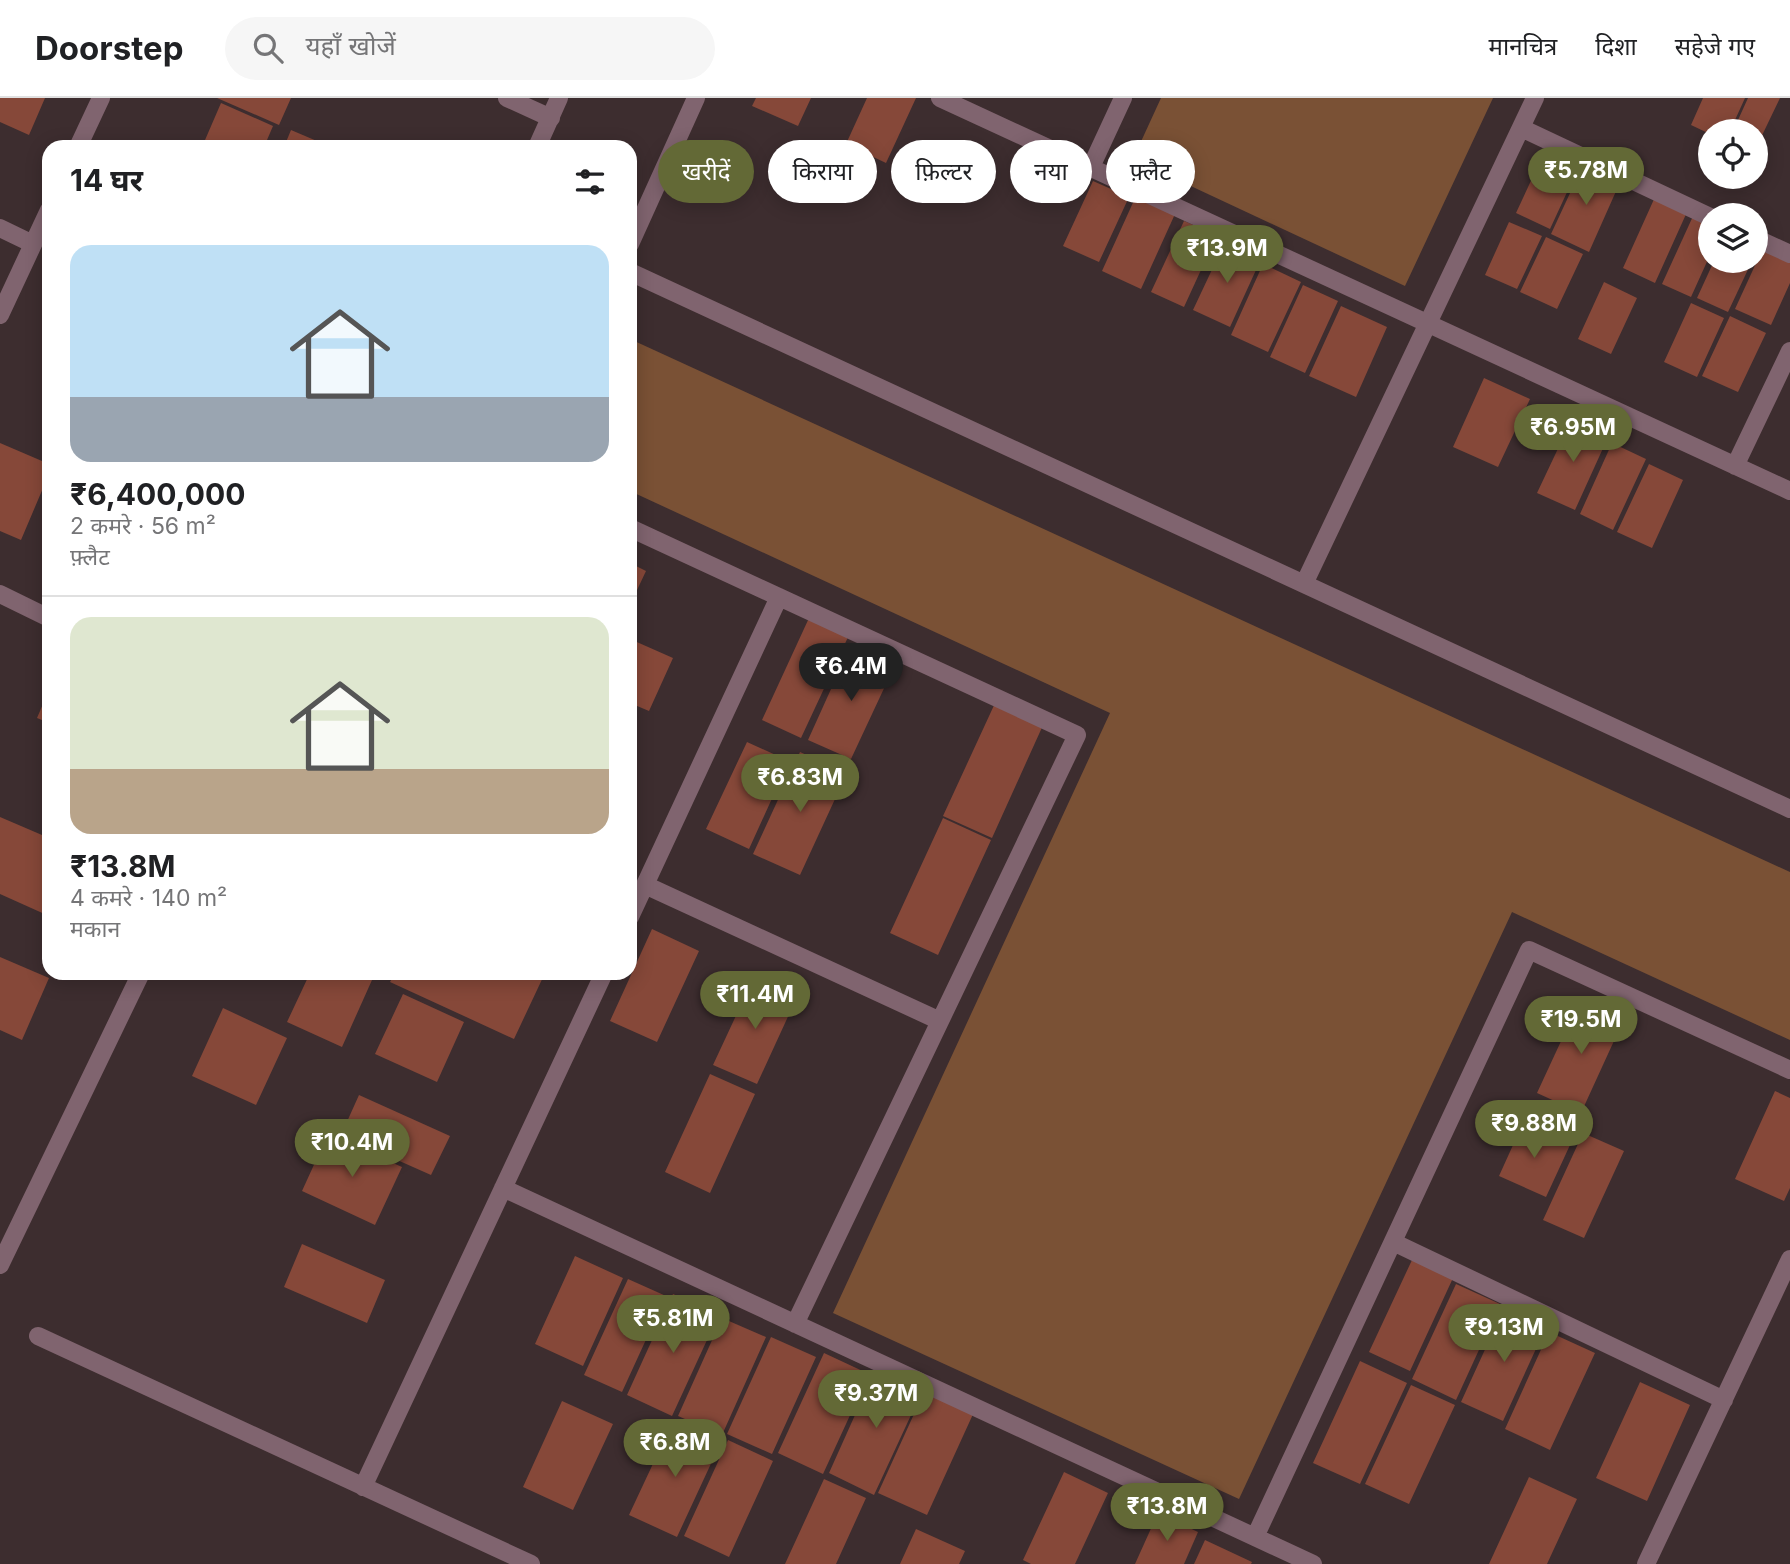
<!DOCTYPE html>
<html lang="hi">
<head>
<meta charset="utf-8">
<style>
	:root { --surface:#fff; --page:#f6f6f6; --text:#202124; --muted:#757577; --line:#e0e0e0; --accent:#636936 }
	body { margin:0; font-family:Inter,"Noto Sans Devanagari",sans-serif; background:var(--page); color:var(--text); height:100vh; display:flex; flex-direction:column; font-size:26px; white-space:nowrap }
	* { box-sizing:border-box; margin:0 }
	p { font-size:23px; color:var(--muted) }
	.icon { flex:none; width:38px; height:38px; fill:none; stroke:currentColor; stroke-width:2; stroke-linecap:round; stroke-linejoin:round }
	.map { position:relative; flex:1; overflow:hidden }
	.panel { position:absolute; left:42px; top:42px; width:595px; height:840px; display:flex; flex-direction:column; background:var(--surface); border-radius:21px; box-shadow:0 4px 18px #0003 }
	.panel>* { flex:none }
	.banner { position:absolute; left:658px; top:42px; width:665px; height:63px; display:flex; gap:14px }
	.fabs { position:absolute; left:1698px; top:21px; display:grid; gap:14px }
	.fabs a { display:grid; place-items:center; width:70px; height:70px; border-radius:50%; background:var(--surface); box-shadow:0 4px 18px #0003; font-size:35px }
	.price { position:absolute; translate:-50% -60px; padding:0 16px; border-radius:24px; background:var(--accent); color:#fff; font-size:23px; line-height:46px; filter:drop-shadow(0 2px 4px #0008) }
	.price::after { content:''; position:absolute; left:50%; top:42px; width:21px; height:16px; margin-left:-10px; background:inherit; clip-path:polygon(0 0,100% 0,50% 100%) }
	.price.current { background:#222; color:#fff }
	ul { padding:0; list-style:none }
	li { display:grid; align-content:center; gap:14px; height:371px; padding:0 28px }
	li+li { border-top:2px solid var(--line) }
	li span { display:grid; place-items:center; height:217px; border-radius:21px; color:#555 }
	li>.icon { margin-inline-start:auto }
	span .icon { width:126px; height:126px; fill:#fffc; stroke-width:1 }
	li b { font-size:30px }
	h2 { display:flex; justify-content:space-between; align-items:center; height:84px; padding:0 28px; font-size:30px }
	.chip { padding:0 24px; border-radius:32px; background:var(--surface); box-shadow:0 4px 18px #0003; font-size:24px; line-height:63px }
	.chip.current { background:var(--accent); color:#fff }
	header { display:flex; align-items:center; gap:42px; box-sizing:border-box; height:98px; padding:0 35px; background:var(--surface); border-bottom:2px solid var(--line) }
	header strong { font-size:33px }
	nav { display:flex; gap:38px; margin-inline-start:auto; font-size:24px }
	.search { width:490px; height:63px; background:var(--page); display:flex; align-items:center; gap:18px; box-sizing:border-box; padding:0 24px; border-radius:38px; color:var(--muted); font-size:26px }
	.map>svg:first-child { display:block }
	.green { fill:#7a5135 }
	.building { fill:#864839 }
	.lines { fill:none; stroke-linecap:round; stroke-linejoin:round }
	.minor { stroke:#80646f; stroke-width:18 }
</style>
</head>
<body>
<header>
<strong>Doorstep</strong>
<div class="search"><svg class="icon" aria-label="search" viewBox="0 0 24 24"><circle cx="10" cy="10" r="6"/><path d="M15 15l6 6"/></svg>यहाँ खोजें</div>
<nav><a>मानचित्र</a><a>दिशा</a><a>सहेजे गए</a></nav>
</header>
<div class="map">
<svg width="1790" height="1466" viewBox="0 0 1790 1466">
	<rect width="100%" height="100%" fill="#3d2d2f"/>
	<path class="green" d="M1161 0H1493L1405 188 1133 61Z
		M630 241 1790 774V942L1512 814 1239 1401 833 1215 1110 615 630 393Z"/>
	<path class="building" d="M0 0H45L29 37 0 24Z
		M217 0H291L279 27Z
		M756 0H811L798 28 752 8Z
		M867 0H916L886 65 846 46Z
		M1703 0H1745L1730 33H1710V36L1691 27Z
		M1748 0H1780L1755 52V33H1733Z
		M221 5 273 28 264 49H202Z
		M291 32 331 49H284Z
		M1547 48 1581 64 1550 131 1516 115Z
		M1584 65 1621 82 1589 154 1551 136Z
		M1093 83 1129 99 1099 164 1063 148Z
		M1136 98 1175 116 1141 191 1102 173Z
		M1655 99 1687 114 1655 185 1623 170Z
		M1694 116 1710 123V157L1691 199 1662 186Z
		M1184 123 1217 137 1184 209 1151 194Z
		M1509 124 1542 138 1517 191 1485 177Z
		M1546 139 1583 156 1557 211 1520 194Z
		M1225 144 1261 161 1230 229 1193 212Z
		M1763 150 1790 162V185L1771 227 1735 211Z
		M1714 163H1752L1728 214 1697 200Z
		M1263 166 1301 184 1268 254 1231 237Z
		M1604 184 1637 200 1611 256 1578 241Z
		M1303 187 1338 203 1305 275 1270 259Z
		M1691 205 1724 220 1697 279 1664 264Z
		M1341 208 1387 229 1356 299 1309 278Z
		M1730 218 1766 235 1738 294 1702 278Z
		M1484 280 1530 301 1498 369 1453 349Z
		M1572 321 1609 337 1575 412 1537 395Z
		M0 345 49 366V376L21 442 0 433Z
		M1612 345 1646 361 1613 432 1580 416Z
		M1649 366 1683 382 1652 450 1617 434Z
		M630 465 646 473 630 507Z
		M809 520 849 537 801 640 762 622Z
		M630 541 673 560 649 613 630 605Z
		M850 549 894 569 851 661 808 642Z
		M49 592V625L37 620Z
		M996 603 1044 625 992 740 943 718Z
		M747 644 789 663 749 751 706 731Z
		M800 654 847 675 800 777 753 756Z
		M0 719 49 740V818L0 796Z
		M943 720 991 742 938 857 890 835Z
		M652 831 699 853 657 944 610 923Z
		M0 859 49 880 22 942 0 932Z
		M310 875H356L372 882 342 949 287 924Z
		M395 875H545L514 941 390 884Z
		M754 879 797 899 757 986 713 967Z
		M403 896 464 924 437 984 375 956Z
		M1581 900 1624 921 1581 1015 1537 995Z
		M223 910 287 940 256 1007 192 978Z
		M710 976 755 996 710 1095 665 1074Z
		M1775 993 1790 1000V1090L1784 1103 1735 1081Z
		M359 997 450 1038 431 1077 341 1037Z
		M1523 1025 1570 1047 1546 1099 1499 1078Z
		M1583 1035 1624 1053 1584 1140 1543 1122Z
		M328 1036 402 1069 375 1127 302 1093Z
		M302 1146 385 1182 367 1225 284 1189Z
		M575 1158 623 1180 583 1268 535 1246Z
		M1412 1162 1453 1180 1410 1273 1369 1254Z
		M628 1181 666 1198 622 1294 584 1277Z
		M1456 1186 1500 1206 1456 1302 1412 1281Z
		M673 1196 719 1216 672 1318 627 1297Z
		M1504 1210 1546 1229 1503 1323 1461 1304Z
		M722 1220 766 1239 722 1337 678 1318Z
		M1549 1234 1595 1255 1550 1352 1505 1331Z
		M771 1239 816 1259 772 1356 727 1336Z
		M824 1255 869 1276 823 1376 778 1355Z
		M1360 1263 1407 1285 1360 1386 1313 1365Z
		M877 1268 924 1289 874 1397 829 1375Z
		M1640 1284 1690 1307 1647 1403 1596 1380Z
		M1411 1287 1455 1307 1409 1406 1365 1386Z
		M925 1292 974 1314 927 1417 878 1395Z
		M562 1303 613 1326 573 1412 523 1389Z
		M673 1323 721 1344 677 1439 629 1417Z
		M728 1342 773 1363 729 1459 684 1438Z
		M1064 1374 1108 1395 1075 1466H1031L1023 1462Z
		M1529 1379 1577 1401 1547 1466H1489Z
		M824 1381 866 1400 836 1466H785Z
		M1158 1415 1198 1434 1184 1466H1135Z
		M916 1431 965 1453 959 1466H900Z
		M1205 1442 1252 1464 1251 1466H1194Z"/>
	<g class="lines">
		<path class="minor" d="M507 0 551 20
			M940 0 1790 393
			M1521 30 1710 119
			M78 49 101 0
			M537 49 559 0
			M1091 69 1123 0
			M0 130 33 146
			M1755 140 1790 156
			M630 146 696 0
			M630 174 1790 711
			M0 217 49 112
			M1735 368 1790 253
			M630 430 1077 637 795 1226
			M1304 486 1535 0
			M0 496 49 520
			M645 787 940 923
			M630 819 779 499
			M503 1090 1313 1466
			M1393 1144 1724 1302
			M0 1167 141 875
			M38 1238 531 1466
			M363 1389 604 875
			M1255 1439 1529 852 1790 972
			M1646 1466 1790 1161"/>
	</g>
</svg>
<div class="fabs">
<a><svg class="icon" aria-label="locate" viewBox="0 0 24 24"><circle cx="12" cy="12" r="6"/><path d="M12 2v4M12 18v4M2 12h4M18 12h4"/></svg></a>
<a><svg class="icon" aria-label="layers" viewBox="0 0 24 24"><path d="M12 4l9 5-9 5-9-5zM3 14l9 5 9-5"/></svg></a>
</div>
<b class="price" style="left:1586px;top:109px">₹5.78M</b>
<b class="price" style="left:1227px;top:187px">₹13.9M</b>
<b class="price" style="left:1573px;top:366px">₹6.95M</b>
<b class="price current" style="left:851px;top:605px">₹6.4M</b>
<b class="price" style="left:800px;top:716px">₹6.83M</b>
<b class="price" style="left:755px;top:933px">₹11.4M</b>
<b class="price" style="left:1581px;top:958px">₹19.5M</b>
<b class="price" style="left:1534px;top:1062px">₹9.88M</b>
<b class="price" style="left:352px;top:1081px">₹10.4M</b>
<b class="price" style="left:673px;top:1257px">₹5.81M</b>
<b class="price" style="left:1504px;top:1266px">₹9.13M</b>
<b class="price" style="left:876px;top:1332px">₹9.37M</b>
<b class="price" style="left:675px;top:1381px">₹6.8M</b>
<b class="price" style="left:1167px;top:1445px">₹13.8M</b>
<div class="banner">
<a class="chip current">खरीदें</a>
<a class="chip">किराया</a>
<a class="chip">फ़िल्टर</a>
<a class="chip">नया</a>
<a class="chip">फ़्लैट</a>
</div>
<section class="panel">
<h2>14 घर<svg class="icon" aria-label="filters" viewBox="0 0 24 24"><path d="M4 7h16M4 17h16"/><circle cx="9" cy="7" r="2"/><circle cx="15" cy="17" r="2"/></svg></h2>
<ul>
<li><span style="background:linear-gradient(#bfe0f5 70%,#9aa5b1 0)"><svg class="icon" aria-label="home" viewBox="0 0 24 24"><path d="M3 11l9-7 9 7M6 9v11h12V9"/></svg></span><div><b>₹6,400,000</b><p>2 कमरे · 56 m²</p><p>फ़्लैट</p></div></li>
<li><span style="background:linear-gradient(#dfe7d0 70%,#b9a48a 0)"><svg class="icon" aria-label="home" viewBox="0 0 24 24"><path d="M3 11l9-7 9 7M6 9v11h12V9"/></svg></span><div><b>₹13.8M</b><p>4 कमरे · 140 m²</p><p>मकान</p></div></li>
</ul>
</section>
</div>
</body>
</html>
